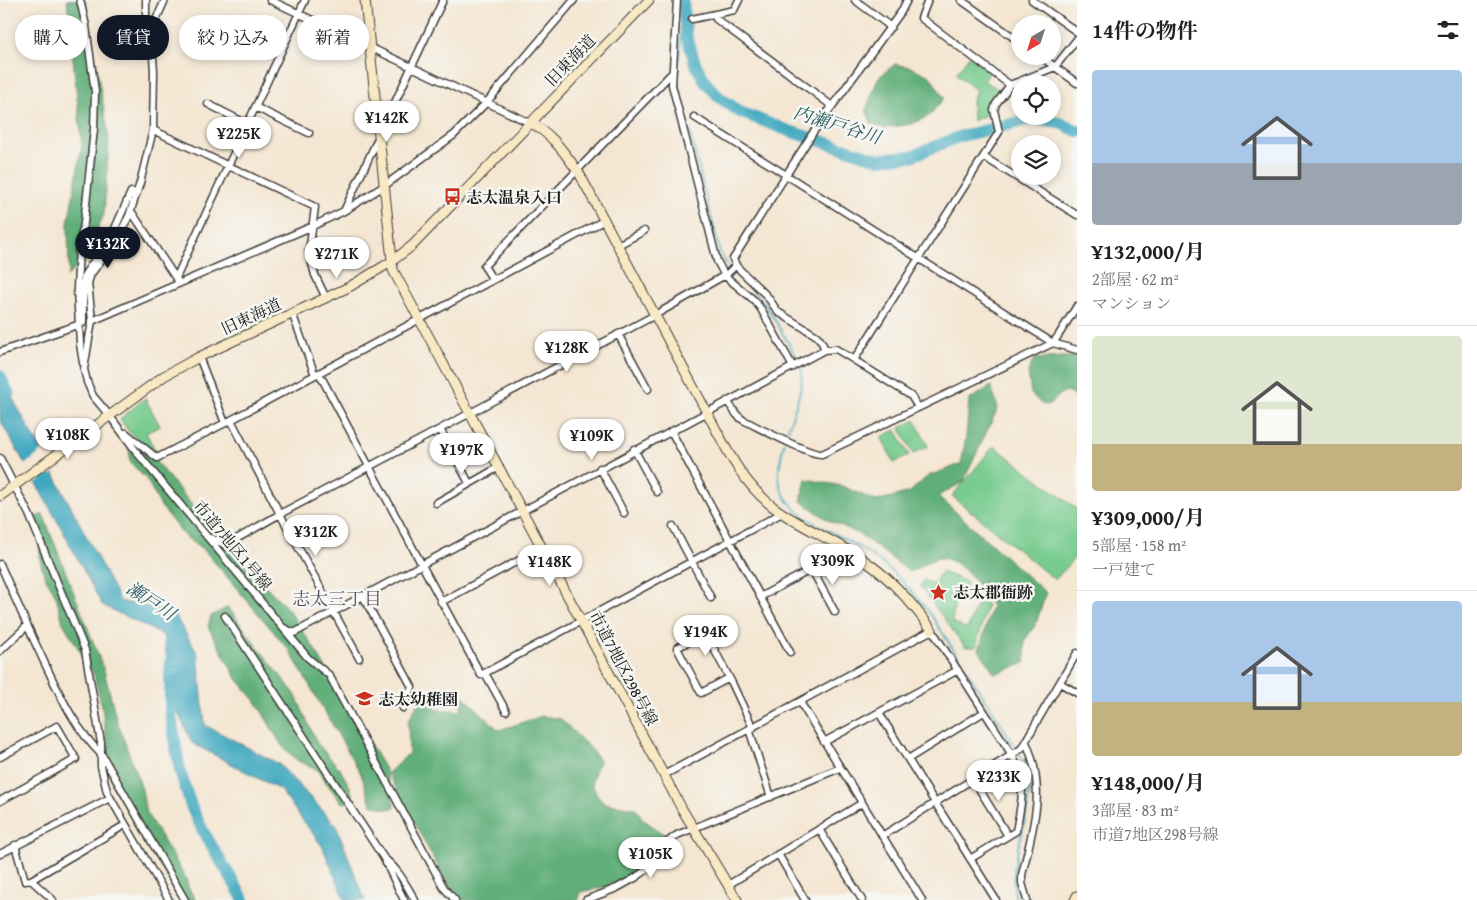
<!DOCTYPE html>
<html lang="ja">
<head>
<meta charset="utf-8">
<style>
	:root { --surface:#fff; --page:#f2f2f2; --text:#222; --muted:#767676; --line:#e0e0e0; --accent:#111827 }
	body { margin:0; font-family:"Gentium Book Plus","Noto Serif JP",serif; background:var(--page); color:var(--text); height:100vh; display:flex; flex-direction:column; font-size:19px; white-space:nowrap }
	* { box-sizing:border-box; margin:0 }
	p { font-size:16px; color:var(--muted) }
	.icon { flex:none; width:28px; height:28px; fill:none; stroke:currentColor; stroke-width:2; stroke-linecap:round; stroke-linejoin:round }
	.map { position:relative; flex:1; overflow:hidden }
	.side { display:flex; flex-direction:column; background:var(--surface); width:400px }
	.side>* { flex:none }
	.guide { position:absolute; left:15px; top:15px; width:475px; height:45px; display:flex; gap:10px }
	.needle { width:32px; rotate:219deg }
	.buttons { position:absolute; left:1011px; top:15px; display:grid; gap:10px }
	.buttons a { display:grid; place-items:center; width:50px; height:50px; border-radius:50%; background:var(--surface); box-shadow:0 2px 8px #0003; font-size:25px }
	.price { position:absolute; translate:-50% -42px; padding:0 11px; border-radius:18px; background:#fff; color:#222; font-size:16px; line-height:32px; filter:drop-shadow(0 1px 2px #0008) }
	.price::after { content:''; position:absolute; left:50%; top:30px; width:15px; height:11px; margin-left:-8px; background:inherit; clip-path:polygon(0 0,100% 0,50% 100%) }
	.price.on { background:var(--accent); color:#fff }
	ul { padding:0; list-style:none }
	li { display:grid; align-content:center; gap:10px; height:265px; padding:0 15px }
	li+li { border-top:1px solid var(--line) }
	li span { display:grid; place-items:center; height:155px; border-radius:5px; color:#555 }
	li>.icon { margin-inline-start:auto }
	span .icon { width:90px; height:90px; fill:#fffc; stroke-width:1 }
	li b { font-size:21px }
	h2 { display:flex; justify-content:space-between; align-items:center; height:60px; padding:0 15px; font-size:21px }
	.tag { padding:0 18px; border-radius:22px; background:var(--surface); box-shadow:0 2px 8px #0003; font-size:18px; line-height:45px }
	.tag.on { background:var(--accent); color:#fff }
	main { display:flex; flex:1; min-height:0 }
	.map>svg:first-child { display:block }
	.green { fill:#77cb8e; stroke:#4a7455 }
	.forest { fill:#61af79; stroke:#3e664a }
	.water { fill:#3fa9bf; stroke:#2e626e }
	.pier { fill:#f4e6d2 }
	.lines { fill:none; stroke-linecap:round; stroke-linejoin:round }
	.stream { stroke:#3fa9bf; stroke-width:2 }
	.river { stroke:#3fa9bf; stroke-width:12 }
	.street-casing { stroke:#3c3a37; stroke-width:9 }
	.secondary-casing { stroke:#3c3a37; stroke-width:11 }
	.street { stroke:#fff; stroke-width:6 }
	.secondary { stroke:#f8e8c3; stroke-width:9 }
	.labels { text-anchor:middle; stroke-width:5; stroke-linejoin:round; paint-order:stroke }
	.street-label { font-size:16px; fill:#1c1c1c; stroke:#f6f6f2 }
	.poi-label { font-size:16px; font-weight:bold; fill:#1c1c1c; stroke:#f6f6f2; text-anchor:start }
	.water-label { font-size:18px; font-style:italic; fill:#2c5b65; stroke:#f6f6f2 }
	.neighbourhood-label { font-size:18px; fill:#564c5d; stroke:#f6f6f2 }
</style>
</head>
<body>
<main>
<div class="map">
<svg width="1077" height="900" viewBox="0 0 1077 900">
	<rect width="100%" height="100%" fill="#f6f6f2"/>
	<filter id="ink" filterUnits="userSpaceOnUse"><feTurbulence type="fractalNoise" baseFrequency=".02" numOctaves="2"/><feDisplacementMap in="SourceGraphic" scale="10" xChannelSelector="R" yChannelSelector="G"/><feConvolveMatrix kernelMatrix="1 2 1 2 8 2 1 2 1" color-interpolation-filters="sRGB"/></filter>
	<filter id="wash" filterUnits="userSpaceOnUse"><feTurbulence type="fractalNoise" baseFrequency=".0096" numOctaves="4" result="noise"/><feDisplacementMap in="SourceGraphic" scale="20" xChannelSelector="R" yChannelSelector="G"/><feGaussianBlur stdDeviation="1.12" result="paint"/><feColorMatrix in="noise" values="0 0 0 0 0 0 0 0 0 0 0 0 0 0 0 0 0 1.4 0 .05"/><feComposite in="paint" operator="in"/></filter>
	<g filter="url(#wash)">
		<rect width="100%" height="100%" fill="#f4e6d2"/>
		<path class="green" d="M969 56 990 72 984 81 1002 91 994 99 990 113 973 121 972 102 976 90 956 74Z
			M145 398 160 426 146 433 158 455 129 432 120 419Z
			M915 420 928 446 913 454 900 428Z
			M896 430 909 455 894 463 881 437Z
			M994 446 1077 509V555L1055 580 952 496Z
			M941 572 968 582 962 598 956 596 952 622 967 629 980 598 987 605 976 647H965L920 586 924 580 934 584Z"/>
		<path class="forest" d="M67 0H85L109 138 107 173 104 214 85 259 67 276 69 271 68 223 82 146Z
			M895 64 910 67 930 76 944 98 929 116 912 124 885 128 872 124 866 110 878 78Z
			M1077 356V397L1071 393 1063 392 1050 404 1043 405 1031 394 1028 372 1034 359Z
			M991 386 998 408 963 482 938 496 1046 593 1036 624 1025 640V663L995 674 979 650 992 606C981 589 959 552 934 559 926 562 919 569 910 572L859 534 828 520 801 501 806 479 842 486 876 501 910 492 928 476 961 464 966 437 969 400Z
			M129 447 153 458 220 539 288 609 314 648 386 771 395 808 387 809 371 804 361 774 289 650 205 551 183 535 160 505 147 480 130 462Z
			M43 514 103 667 117 721 142 789 145 808 150 819 185 876 189 889 196 900H180L112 785 102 707 94 675 63 623 56 596 45 577 40 561V548L34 518Z
			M228 607 257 646 295 694 317 743 340 769 350 787 354 801 342 803 315 768 298 761 282 746 255 700 237 679 208 627 211 616Z
			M436 692 434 709 461 711 462 695 499 730 542 716 561 719 592 750 600 762C589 783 590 784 603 803L635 808 644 820 664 834 663 840C655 850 648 863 639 871 624 884 600 888 580 892L579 900H459L440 871 388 773 409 753 408 722 423 693Z"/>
		<path class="water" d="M0 376 42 451 120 601 173 612 198 654 205 725 279 764 336 825 365 900H345L322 846 280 790 192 743 174 704 163 635 102 605 60 526 0 420Z"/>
		<path class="pier" d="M41 451H44L54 469 52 475 47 474 34 484 23 466 39 454Z"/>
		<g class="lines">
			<path class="stream" d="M684 3 677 78 685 114 720 252 729 268
				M733 271 751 288 766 305 799 361
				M785 438C791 418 806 386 801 366
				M784 443C781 458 776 474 781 488 792 520 839 533 865 551 892 568 914 592 933 618L1017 749
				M1016 900C1003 853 1048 799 1019 753"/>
			<path class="river" d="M683 0 686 34 695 63 706 83 720 98 740 112 789 131 878 159 912 156 958 137 1031 119 1060 123 1077 131
				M0 376 9 394
				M170 664V711L180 771 191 806 203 831 244 900"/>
		</g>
	</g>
	<g filter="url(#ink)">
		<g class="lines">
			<defs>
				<path id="street" d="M80 0 86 26 95 92 94 129 84 223 79 247 77 289 80 344 83 363
					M146 0V17L151 31
					M165 0 151 31 154 71 153 130 140 183 129 216 117 239 91 274 88 283 92 321 84 369 87 382 93 396 109 415 139 455 308 658 329 675 444 888 455 900
					M270 0 530 123
					M677 0 672 85 714 249 717 261 725 276 754 300 761 309 793 367
					M855 0 891 27
					M928 0 921 18 1010 85
					M961 0 1020 42
					M1032 0 1077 32
					M714 15 716 19 832 106
					M692 19 734 10 739 0
					M1040 56 1077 83
					M208 104 247 124
					M255 107 309 133
					M694 117 1053 343 1077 350
					M153 130 315 207 309 252 315 275 326 298
					M984 157 1077 215
					M131 211 177 280
					M344 211 443 0
					M618 245 644 231
					M176 278 305 0
					M493 280 484 266 672 73
					M292 313 315 375
					M92 321 313 226 344 211 384 186 454 135 487 102 574 0
					M618 334 648 389
					M825 349 821 341 817 336 778 312 767 296 737 267 733 259 814 131 901 12 907 0
					M0 352 83 323V284L85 274 113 233 131 192 137 193
					M199 357 225 423
					M854 360 999 132 994 110 996 104 1010 85 1055 67 1077 39
					M319 373 481 675 782 513
					M727 401 737 415 743 420C758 427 809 455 822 454L1053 343 1058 336 1077 306
					M231 420 280 514 359 658
					M440 429 469 483
					M671 431 790 652
					M126 433 157 458 231 420 605 220
					M634 449 657 492
					M0 458 29 514 85 650 101 743V766L107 792 169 900
					M600 468 624 513
					M436 503 499 467
					M673 526 711 598
					M211 538 226 545 280 514 655 315 727 274 736 265
					M0 564C16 600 31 635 48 670 62 700 78 732 102 755L185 900
					M812 570 835 612
					M363 596 412 687 403 708
					M760 597 847 550
					M441 602 542 548
					M225 616 383 857 404 900
					M284 628 294 633 824 350 836 349 854 360 911 396 918 407
					M0 651 27 626
					M485 673 506 711
					M729 678 701 693 677 648 705 632 732 683 753 728
					M1060 683 1077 693
					M800 702 922 900
					M879 713 996 900
					M749 729 771 797
					M824 742 958 670
					M1026 742C1047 790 1033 827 1022 875V883L1027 900
					M0 757 57 726 76 759 0 801
					M908 759 984 712
					M664 775 932 630 1012 755C1027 783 1022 801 1016 831L970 859
					M973 779 1008 836
					M819 829 862 900
					M882 836 1021 749 1077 653
					M15 845 25 881 31 880 125 825
					M0 854 110 798
					M778 854 805 900
					M385 859C399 870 406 885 415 900
					M31 880 53 900
					M728 885 862 803
					M586 900 617 888 635 878 645 871 662 846 677 835 840 768"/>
				<path id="secondary" d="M365 0 393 270 682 809 737 900
					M530 123C551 132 566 155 579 173L727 450C741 475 758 498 782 513 811 532 844 545 872 566 896 584 914 606 932 630
					M0 496 164 376 199 357 349 287 391 262 413 245 649 0
					M1075 900 1077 896"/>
			</defs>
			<use href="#street" class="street-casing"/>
			<use href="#secondary" class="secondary-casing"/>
			<use href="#street" class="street"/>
			<use href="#secondary" class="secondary"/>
		</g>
	</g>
	<defs>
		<symbol id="bus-bare" viewBox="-9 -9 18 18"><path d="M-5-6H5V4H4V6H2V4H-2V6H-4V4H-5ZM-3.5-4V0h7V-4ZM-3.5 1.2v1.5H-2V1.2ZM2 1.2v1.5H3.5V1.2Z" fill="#c8321e" stroke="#f6f6f2" stroke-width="2.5" paint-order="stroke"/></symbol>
		<symbol id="sight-bare" viewBox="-9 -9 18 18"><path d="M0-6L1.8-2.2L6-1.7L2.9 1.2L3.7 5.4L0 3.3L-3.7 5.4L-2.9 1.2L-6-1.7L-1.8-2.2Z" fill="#c8321e" stroke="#f6f6f2" stroke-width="2.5" paint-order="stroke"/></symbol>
		<symbol id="school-bare" viewBox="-9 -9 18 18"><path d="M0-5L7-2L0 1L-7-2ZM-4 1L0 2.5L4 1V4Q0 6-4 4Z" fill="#c8321e" stroke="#f6f6f2" stroke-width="2.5" paint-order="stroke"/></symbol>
	</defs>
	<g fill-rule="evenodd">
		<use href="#bus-bare" x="440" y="184" width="25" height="25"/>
		<use href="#sight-bare" x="926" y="580" width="25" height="25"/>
		<use href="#school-bare" x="352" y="686" width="25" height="25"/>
	</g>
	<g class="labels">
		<g class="street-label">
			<text transform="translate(570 60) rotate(-46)" y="6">旧東海道</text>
			<text transform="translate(251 316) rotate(-25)" y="6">旧東海道</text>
			<text transform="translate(233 545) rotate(50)" y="6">市道7地区1号線</text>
			<text transform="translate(624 668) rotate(62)" y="6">市道7地区298号線</text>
		</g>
		<g class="poi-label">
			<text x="466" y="203">志太温泉入口</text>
			<text x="953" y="598">志太郡衙跡</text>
			<text x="378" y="705">志太幼稚園</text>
		</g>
		<g class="water-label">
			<text transform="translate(837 125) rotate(17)" y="6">内瀬戸谷川</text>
			<text transform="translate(151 601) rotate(33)" y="6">瀬戸川</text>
		</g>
		<g class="neighbourhood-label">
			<text x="337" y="605">志太三丁目</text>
		</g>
	</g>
</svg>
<div class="buttons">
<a><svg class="needle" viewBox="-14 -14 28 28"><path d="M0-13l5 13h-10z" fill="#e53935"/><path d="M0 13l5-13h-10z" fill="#767676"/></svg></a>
<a><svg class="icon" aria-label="locate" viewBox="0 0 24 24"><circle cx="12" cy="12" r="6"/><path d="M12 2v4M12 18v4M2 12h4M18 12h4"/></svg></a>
<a><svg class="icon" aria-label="layers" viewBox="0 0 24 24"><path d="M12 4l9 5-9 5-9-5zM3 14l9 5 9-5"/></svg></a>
</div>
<b class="price" style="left:387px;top:143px">¥142K</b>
<b class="price" style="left:239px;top:159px">¥225K</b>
<b class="price on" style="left:108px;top:269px">¥132K</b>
<b class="price" style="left:337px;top:279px">¥271K</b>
<b class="price" style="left:567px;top:373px">¥128K</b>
<b class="price" style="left:68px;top:460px">¥108K</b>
<b class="price" style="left:592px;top:461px">¥109K</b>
<b class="price" style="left:462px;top:475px">¥197K</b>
<b class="price" style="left:316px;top:557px">¥312K</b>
<b class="price" style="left:833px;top:586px">¥309K</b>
<b class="price" style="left:550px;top:587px">¥148K</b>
<b class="price" style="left:706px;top:657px">¥194K</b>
<b class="price" style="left:999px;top:802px">¥233K</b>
<b class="price" style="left:651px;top:879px">¥105K</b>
<div class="guide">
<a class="tag">購入</a>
<a class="tag on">賃貸</a>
<a class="tag">絞り込み</a>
<a class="tag">新着</a>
</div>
</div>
<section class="side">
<h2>14件の物件<svg class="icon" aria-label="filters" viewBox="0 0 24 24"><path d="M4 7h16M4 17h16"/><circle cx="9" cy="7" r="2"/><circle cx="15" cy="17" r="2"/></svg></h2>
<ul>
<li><span style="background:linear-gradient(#a9c7e8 60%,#9aa5b1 0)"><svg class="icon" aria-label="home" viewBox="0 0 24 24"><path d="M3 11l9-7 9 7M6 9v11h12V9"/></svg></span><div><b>¥132,000/月</b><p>2部屋 · 62 m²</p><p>マンション</p></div></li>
<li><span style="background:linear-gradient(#dfe7d0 70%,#c2b280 0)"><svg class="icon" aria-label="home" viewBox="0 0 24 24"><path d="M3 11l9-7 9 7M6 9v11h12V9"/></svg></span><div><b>¥309,000/月</b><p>5部屋 · 158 m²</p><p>一戸建て</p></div></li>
<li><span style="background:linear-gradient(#a9c7e8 65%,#c2b280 0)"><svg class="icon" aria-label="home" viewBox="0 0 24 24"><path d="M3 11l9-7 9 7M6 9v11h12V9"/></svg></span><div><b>¥148,000/月</b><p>3部屋 · 83 m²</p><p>市道7地区298号線</p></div></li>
</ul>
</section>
</main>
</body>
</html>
